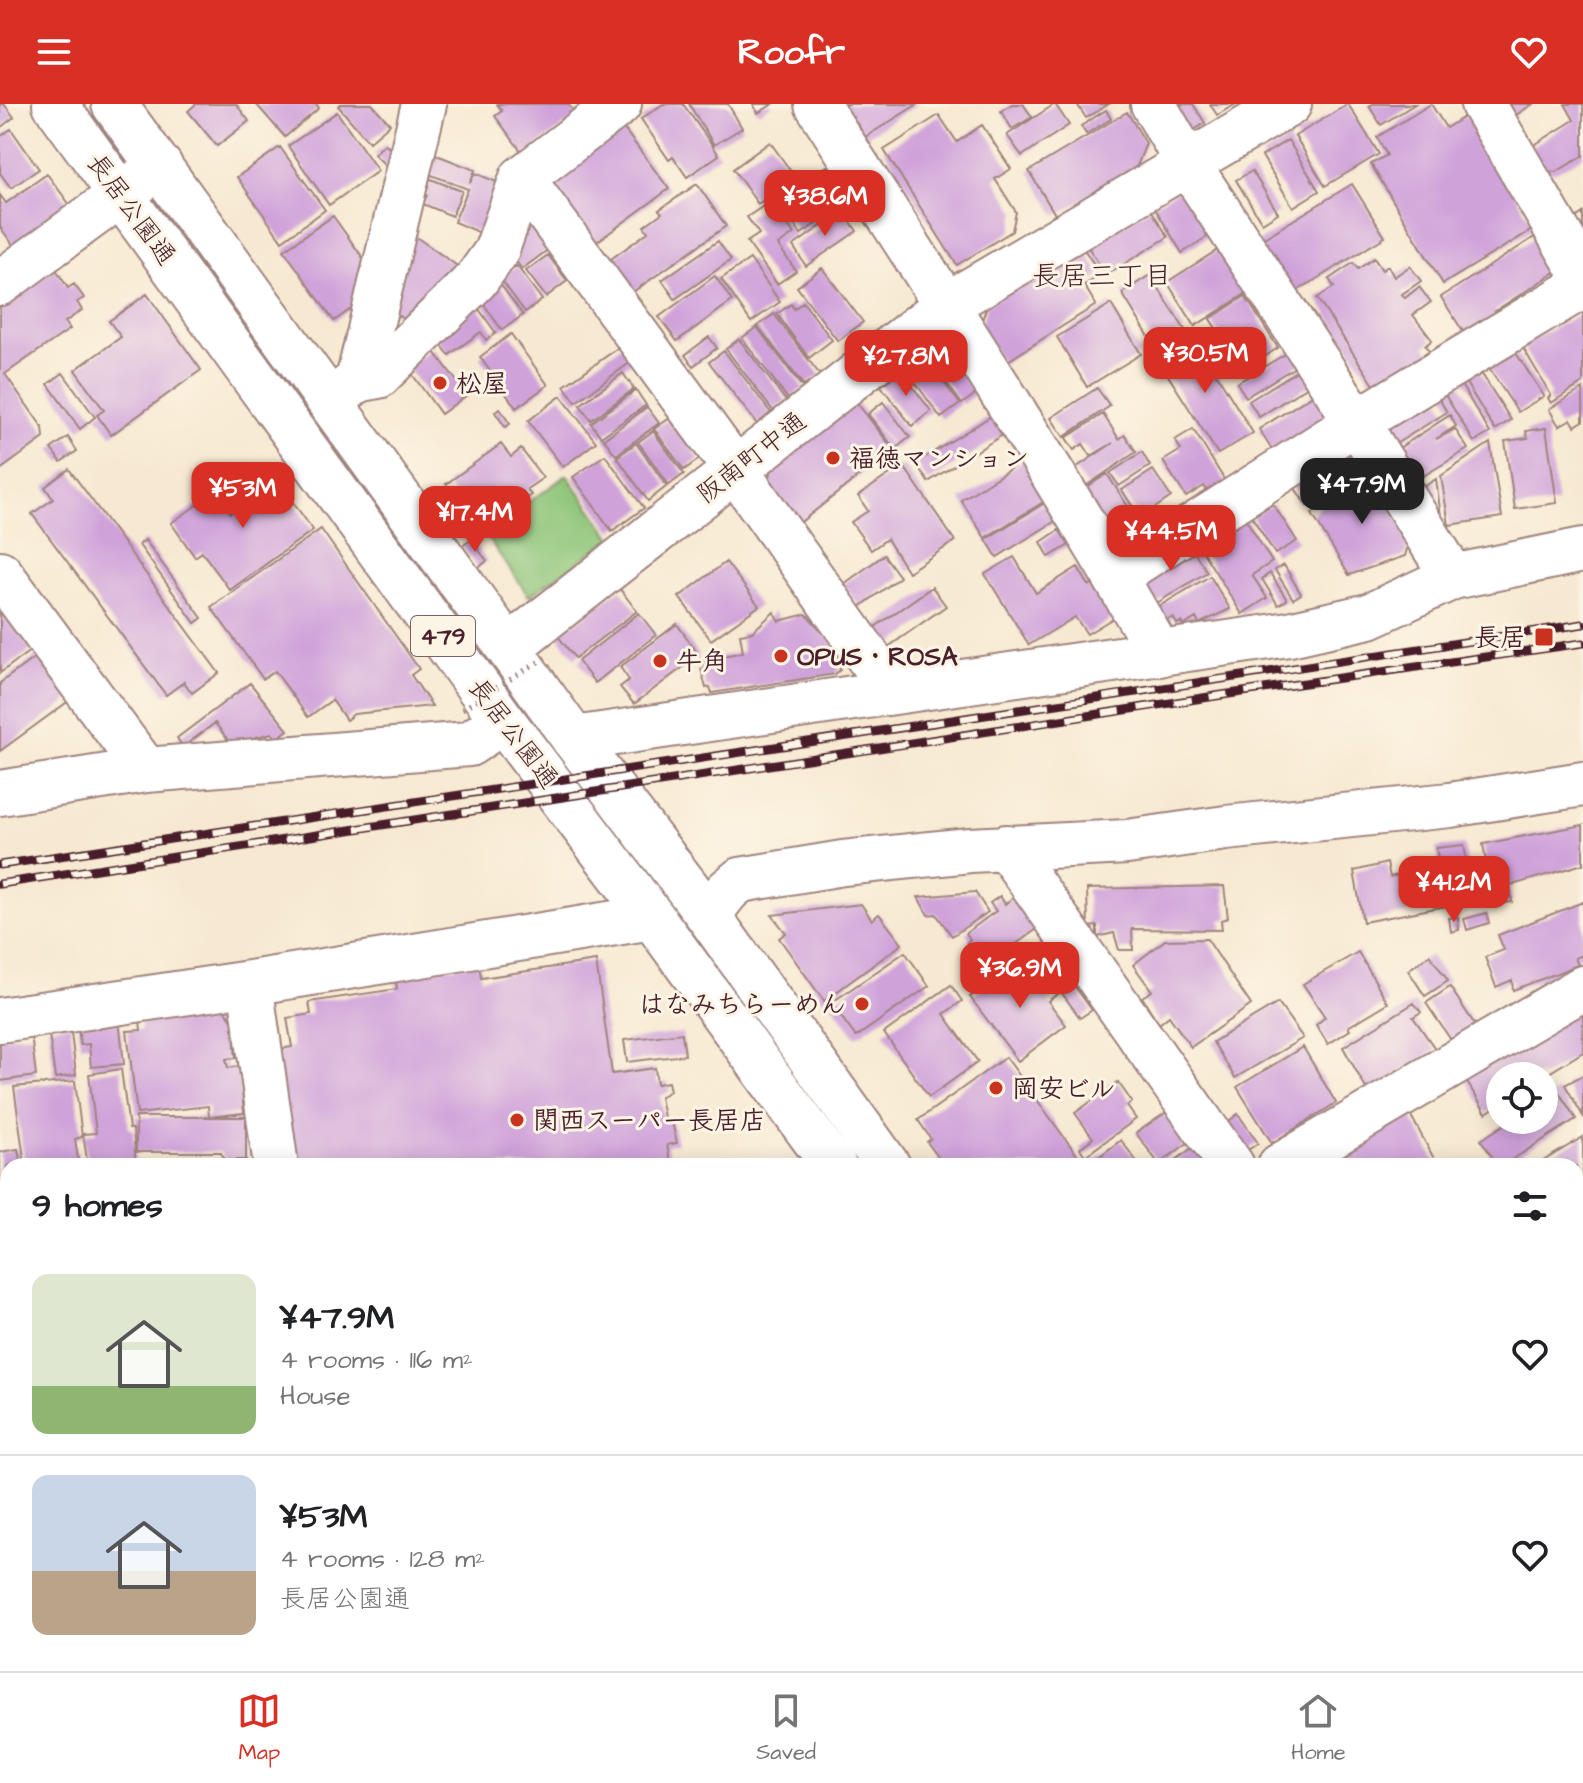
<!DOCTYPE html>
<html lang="en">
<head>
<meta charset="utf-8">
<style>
	:root { --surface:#fff; --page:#f2f2f2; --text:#202124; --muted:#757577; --line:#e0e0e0; --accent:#d93025 }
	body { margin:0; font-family:"Architects Daughter","Klee One",sans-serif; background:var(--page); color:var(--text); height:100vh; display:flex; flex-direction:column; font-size:30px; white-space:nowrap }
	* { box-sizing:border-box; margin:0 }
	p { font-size:26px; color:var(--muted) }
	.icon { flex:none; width:44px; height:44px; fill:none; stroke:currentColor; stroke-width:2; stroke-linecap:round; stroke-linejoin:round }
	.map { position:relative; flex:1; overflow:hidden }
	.drawer { position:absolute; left:0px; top:1054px; width:1584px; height:514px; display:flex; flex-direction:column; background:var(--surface); border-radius:24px 24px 0 0; box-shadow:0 4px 20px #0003 }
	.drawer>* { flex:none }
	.fabs { position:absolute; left:1486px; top:958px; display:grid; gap:16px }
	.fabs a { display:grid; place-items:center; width:72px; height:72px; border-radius:50%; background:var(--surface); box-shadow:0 4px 20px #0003; font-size:40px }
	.price { position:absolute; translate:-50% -68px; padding:0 18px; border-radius:16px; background:var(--accent); color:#fff; font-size:26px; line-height:52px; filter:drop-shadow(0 2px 4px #0008) }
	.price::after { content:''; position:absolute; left:50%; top:48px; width:24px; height:18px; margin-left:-12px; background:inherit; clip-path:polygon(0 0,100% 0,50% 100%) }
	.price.selected { background:#222; color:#fff }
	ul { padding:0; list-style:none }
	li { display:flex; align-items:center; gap:24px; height:200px; padding:0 32px }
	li+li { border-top:2px solid var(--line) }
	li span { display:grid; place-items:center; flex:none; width:224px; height:160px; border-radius:16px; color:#555 }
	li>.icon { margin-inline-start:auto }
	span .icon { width:96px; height:96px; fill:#fffc; stroke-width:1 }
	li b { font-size:34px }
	h2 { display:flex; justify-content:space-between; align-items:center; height:96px; padding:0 32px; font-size:34px }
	header { display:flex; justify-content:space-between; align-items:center; height:104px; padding:0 32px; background:var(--accent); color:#fff; font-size:36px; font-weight:700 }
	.tab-bar { display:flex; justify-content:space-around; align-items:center; height:112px; border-top:2px solid var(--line); background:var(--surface); font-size:22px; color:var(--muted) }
	.tab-bar a { display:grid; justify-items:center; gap:4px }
	.tab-bar .selected { color:var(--accent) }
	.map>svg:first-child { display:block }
	.green { fill:#8dc578; stroke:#6c7252; stroke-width:2 }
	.building { fill:#cfa2da }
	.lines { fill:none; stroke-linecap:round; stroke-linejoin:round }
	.minor-casing { stroke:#a0847e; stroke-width:48 }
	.major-casing { stroke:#a0847e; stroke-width:48 }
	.highway-casing { stroke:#a0847e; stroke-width:48 }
	.path { stroke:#a0847e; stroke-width:5; stroke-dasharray:2 6; stroke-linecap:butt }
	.minor { stroke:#fff; stroke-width:44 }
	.major { stroke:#fff; stroke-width:44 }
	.highway { stroke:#fff; stroke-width:44 }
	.rail-casing { stroke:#4a1f2b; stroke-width:9 }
	.rail { stroke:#fcf5e5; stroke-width:6; stroke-dasharray:18; stroke-linecap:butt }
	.path-bridge { stroke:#a0847e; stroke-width:5; stroke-dasharray:2 6; stroke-linecap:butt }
	.poi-dot { fill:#c8321e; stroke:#fcf5e5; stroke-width:3 }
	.labels { text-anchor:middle; stroke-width:6; stroke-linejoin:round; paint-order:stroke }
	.shield { fill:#fcf5e5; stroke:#7f5f63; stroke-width:2 }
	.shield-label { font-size:24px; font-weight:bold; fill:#4a1f2b }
	.street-label { font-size:26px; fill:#4a1f2b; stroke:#fcf5e5 }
	.poi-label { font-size:26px; font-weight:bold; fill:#4a1f2b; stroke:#fcf5e5; text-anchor:start }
	.neighbourhood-label { font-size:28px; fill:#4a1f2b; stroke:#fcf5e5 }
</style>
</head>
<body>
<header><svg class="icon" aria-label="menu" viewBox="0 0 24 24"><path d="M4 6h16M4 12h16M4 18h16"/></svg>Roofr<svg class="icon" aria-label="heart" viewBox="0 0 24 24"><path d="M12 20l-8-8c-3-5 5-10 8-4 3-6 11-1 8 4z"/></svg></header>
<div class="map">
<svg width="1583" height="1567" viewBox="0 0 1583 1567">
	<rect width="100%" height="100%" fill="#fcf5e5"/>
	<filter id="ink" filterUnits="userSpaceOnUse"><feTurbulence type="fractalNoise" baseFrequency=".0125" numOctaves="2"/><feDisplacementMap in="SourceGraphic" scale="16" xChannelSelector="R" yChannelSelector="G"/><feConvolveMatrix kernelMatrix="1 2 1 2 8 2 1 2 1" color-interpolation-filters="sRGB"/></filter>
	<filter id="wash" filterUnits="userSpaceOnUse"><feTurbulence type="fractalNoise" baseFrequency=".006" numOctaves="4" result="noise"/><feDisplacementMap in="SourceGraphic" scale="32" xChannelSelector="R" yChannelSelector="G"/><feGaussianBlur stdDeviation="1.8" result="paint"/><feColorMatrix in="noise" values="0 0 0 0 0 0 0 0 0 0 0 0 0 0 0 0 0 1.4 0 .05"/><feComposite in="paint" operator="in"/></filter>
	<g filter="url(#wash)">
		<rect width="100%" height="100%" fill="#f7e9d1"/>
		<path class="green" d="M567 371 612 434 529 492 485 430Z
			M1583 1370V1567H1341L1339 1560H1576V1374Z"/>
		<g id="blocks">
			<path class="building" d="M0 0H4L14 13 0 24Z
				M196 0H236L249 17 217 42 188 7Z
				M256 0H316L319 4 285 33Z
				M341 0H372L390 20 369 38 338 2Z
				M497 0H568L577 12 524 51 495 12 502 7Z
				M663 0H683L719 51 687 73 673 53 669 56 641 15Z
				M689 0H728L742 24 714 41Z
				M753 0H773L758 9Z
				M839 0H918L862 35Z
				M1012 0H1023L1032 13 1012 25 1001 7Z
				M1055 0 1069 21 1022 52 1007 31Z
				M1077 0H1109L1086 14Z
				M1168 0H1193L1205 19 1194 26 1182 23Z
				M1210 0H1236L1217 11Z
				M1348 0 1379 50 1325 82 1295 32Z
				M1373 0H1415L1381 21 1369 2Z
				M1431 0 1446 24 1467 11 1535 124 1443 180 1371 60 1387 51 1377 33Z
				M1507 0H1533L1514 12Z
				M1565 0H1583V52L1556 68 1545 67 1531 43 1574 16Z
				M1106 6 1111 15 1086 30 1081 22Z
				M337 8 378 67 329 101 288 42Z
				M1127 8 1146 39 1137 62 1056 112 1029 67Z
				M939 11 957 38 982 21 1011 65 995 75 1016 108 1012 127 957 161 884 46Z
				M606 23 624 25 669 85 587 145 535 75Z
				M11 25 39 65 11 84 0 69V33Z
				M1288 36 1319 87 1293 103 1262 52Z
				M770 38 795 73 758 100 733 65Z
				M385 40 402 57 392 68 374 50Z
				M280 43 325 106 282 137 237 73Z
				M429 48 475 66 470 79 475 69 509 83 488 132 454 118 468 85 421 67Z
				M827 62 850 96 801 130 777 96Z
				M1252 67 1278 109 1262 119 1236 76Z
				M47 70 70 101 14 142 0 123V91L6 99Z
				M428 74 462 87 452 112 423 100 427 91 422 89Z
				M697 80 726 122 623 195 600 163 648 128 644 122 662 109 659 106Z
				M1352 80 1385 133 1289 192 1256 139Z
				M1178 86 1219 125 1182 149 1153 101Z
				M771 97 794 130 778 141 796 167 777 180 747 138 759 130 747 113Z
				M1150 104 1168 133 1106 171 1088 143Z
				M843 107 857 127 806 162 793 142Z
				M1583 109V139L1570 118Z
				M333 112 373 168 368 193 334 217 284 146Z
				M536 119 553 142 522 165 511 150 518 132Z
				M409 128 463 166 412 220 388 205Z
				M1538 131 1560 165 1495 207 1503 220 1471 240 1441 193Z
				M718 137 731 156 675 195 662 176Z
				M1230 138 1258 182 1195 222 1167 178Z
				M1081 141 1101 171 1084 181 1096 201 1003 260 980 223 987 201Z
				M548 151 567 177 546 193 526 167Z
				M1374 154 1382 166 1388 162 1394 173 1410 162 1421 177 1402 190 1405 194 1419 183 1431 198 1413 211 1432 236 1425 242 1432 251 1376 284 1317 194 1334 183 1329 175 1353 159 1358 165Z
				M750 155 780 198 751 218 721 175Z
				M517 162 542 196 525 208 500 174Z
				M55 164 68 184 74 180 84 194 77 198 82 206 65 218 70 225 5 270 43 324 44 334 0 366V203Z
				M822 164 863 218 838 237 797 183Z
				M1150 171 1185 226 1156 244 1122 189Z
				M715 172 732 197 677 237 659 213Z
				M498 177 523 211 502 226 478 192Z
				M147 190 201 266 111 331 97 311 104 306 75 266 121 233 109 217Z
				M1245 192 1278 244 1243 266 1210 215Z
				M803 198 832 236 809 254 777 210 791 200 794 205Z
				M1111 200 1141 250 1087 283 1057 233Z
				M476 201 496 229 486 236 481 228 449 251 434 231Z
				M1583 208V279L1551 299 1548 294 1551 291 1522 242Z
				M774 210 820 271 804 282 758 222Z
				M757 223 803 284 788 295 742 234Z
				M511 230 548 281 516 304 480 253Z
				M1193 232 1253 329 1218 350 1157 254Z
				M709 233 717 244 693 262 685 251Z
				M739 235 786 297 773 307 726 245Z
				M937 239 956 242 982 285 962 300 924 248Z
				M624 240 635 255 576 298 564 282Z
				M1512 243 1544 292 1518 308 1486 260Z
				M432 244 467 291 441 310 407 263Z
				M1292 246 1300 260 1246 293 1237 279Z
				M724 247 771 309 757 320 709 258Z
				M925 254 960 300 941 314 907 267Z
				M1303 263 1313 279 1259 313 1249 297Z
				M1478 264 1511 316 1495 326 1463 274Z
				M901 267 931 307 912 322 881 282Z
				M63 269 95 313 80 325 48 280Z
				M623 269 634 285 591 316 580 301Z
				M1458 276 1490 329 1474 338 1442 286Z
				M1097 284 1110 302 1064 333 1051 314Z
				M1583 285V317L1575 322 1571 315 1559 322 1549 305Z
				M636 286 646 301 601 333 591 319Z
				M1316 289 1334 318 1277 354 1259 325Z
				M1436 290 1447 308 1394 341 1386 329 1391 319Z
				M561 292 596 338 563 363 528 317Z
				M883 298 910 333 895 345 868 310Z
				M857 299 893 345 797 421 768 384 772 363Z
				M647 303 659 319 616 351 604 335Z
				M500 305 510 320 505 323 495 308Z
				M996 309 1007 328 928 378 916 359Z
				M1103 310 1119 335 1125 331 1136 348 1086 382 1074 365 1113 339 1091 352 1083 340 1074 346 1066 334Z
				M1450 311 1456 322 1436 335 1455 325 1468 345 1415 377 1396 346Z
				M670 314 699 355 684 366 654 325Z
				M1546 324 1557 399 1515 405 1505 337 1528 334 1526 327Z
				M1193 325 1227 380 1210 391 1204 382 1186 393 1163 357 1181 346 1175 336Z
				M653 327 684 370 669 381 638 338Z
				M68 333 77 347 61 358 51 345Z
				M636 339 667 382 648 397 617 353Z
				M1490 339 1502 413 1449 421 1441 372Z
				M501 340 511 353 521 345 543 374 527 385 531 391 505 410 499 402 475 419 446 380Z
				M1142 348 1150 362 1119 382 1110 369Z
				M605 351 644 404 612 427 573 373Z
				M1026 355 1050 394 985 434 961 396Z
				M903 361 955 437 908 468 887 435 871 446 851 418 868 407 858 392Z
				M1312 362 1328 388 1307 402 1290 377Z
				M69 365 219 569 192 589 184 578 166 591 32 410 53 395 45 383Z
				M1367 365 1410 434 1405 452 1349 471 1312 410 1335 388Z
				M1153 366 1171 393 1140 414 1122 386Z
				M271 368 313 426 230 486 202 448 195 453 171 419 216 388 230 409 238 403 233 395Z
				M1107 370 1148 433 1117 444 1081 387Z
				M1436 375 1441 413 1422 384Z
				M1051 395 1062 413 997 453 986 435Z
				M1273 400 1297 437 1275 450 1252 413Z
				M1239 404 1272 458 1252 471 1267 494 1242 510 1194 434Z
				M321 425 419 565 411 571 432 602 354 610 346 616 332 596 308 613 275 567 263 575 211 503Z
				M1059 426 1069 441 1049 453 1041 438Z
				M1186 435 1207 468 1152 502 1135 475Z
				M145 436 202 514 195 519 139 441Z
				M471 436 487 457 478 464 462 442Z
				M884 451 900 473 860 503 844 480Z
				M1014 453 1036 489 1078 463 1089 482 1094 478 1115 513 1087 530 1075 513 1029 541 985 470Z
				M726 458 759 502 711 536 679 493Z
				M1284 461 1301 490 1293 495 1275 466Z
				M1270 469 1287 496 1278 501 1262 475Z
				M1210 472 1230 505 1199 520 1196 514 1183 522 1181 518 1177 520 1173 513 1166 517 1158 503Z
				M932 483 946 502 888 543 875 523Z
				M620 485 637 507 575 554 558 532Z
				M0 505 31 546 0 569Z
				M774 508 779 517 806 510 837 543 840 566 835 570 712 589 710 583 706 584 701 565 705 563 704 556 743 548 740 530 752 528Z
				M639 509 656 531 595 579 578 557Z
				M677 520 699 551 634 600 620 583 629 576 620 563Z
				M38 551 70 596 0 647V579Z
				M250 579 288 626 276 635 272 629 231 640 215 619 183 643 177 634Z
				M1583 721V760L1509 782 1512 798 1493 800 1483 740Z
				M1464 741 1473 797 1363 818 1354 767 1387 759 1390 773 1407 769 1409 756 1420 755 1423 766 1440 765 1436 744Z
				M1224 782 1228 814 1221 816 1222 826 1132 825 1133 846H1119L1114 829 1097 833V822L1088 823 1087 785Z
				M975 788 988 808 952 832 936 810 928 811 918 793Z
				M1000 792 1005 800 1014 793 1037 825 984 863 967 838 970 835 966 829 996 807 990 799Z
				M1583 798V851L1575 854 1578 861 1513 886 1512 876 1496 883 1485 853 1504 846 1498 831Z
				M861 800 872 816 879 810 902 840 824 897 779 834 786 829 772 811Z
				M1487 809 1489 819 1467 826 1464 815Z
				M1458 813 1459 826 1451 828 1449 814Z
				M1207 835 1251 901 1191 943 1169 912 1159 920 1142 893 1152 887 1133 861 1165 836Z
				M1046 844 1092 906 1080 914 1035 852Z
				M905 848 929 882 856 933 831 899Z
				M1358 848 1388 899 1348 923 1350 926 1328 940 1316 921 1325 913 1303 880Z
				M1430 851 1448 877 1425 892 1408 866Z
				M596 857 612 970 655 964 657 980 668 978 670 987 660 993 665 1018H672L677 1039 667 1041 670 1057 639 1062H285L268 947 292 943 287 914 311 910 309 898 397 885 395 872 479 859 481 874Z
				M1018 858 1033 877 1044 869 1059 889 1048 897 1066 921 1018 957 970 893Z
				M951 881 962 897 944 910 978 958 929 993 884 929Z
				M1450 883 1477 924 1453 939 1426 899Z
				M218 896 233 917 236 954 226 955 228 964 240 962 244 1009 209 1013 208 1002 137 1010 127 927 141 926 139 906Z
				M1278 899 1303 934 1235 974 1213 938Z
				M1414 899 1421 908 1413 913 1436 946 1368 988 1343 943Z
				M1579 904 1583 910V948L1544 972H1500V1000L1486 1009 1465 975Z
				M119 915 124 960 91 963 89 940 80 941 78 919Z
				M70 920 76 971 55 974 48 923Z
				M682 929 685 951 627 958 624 936Z
				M31 930 36 972 0 977V933Z
				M1303 943 1336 999 1272 1039 1237 983Z
				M1006 953 1085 1062H945L927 1038 931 1035 918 1016Z
				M121 965 129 1025H133L136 1062H88L83 1030 96 1029 89 970Z
				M1583 971V1012L1565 981Z
				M75 977 82 1033 75 1035 79 1062H25L14 983Z
				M1118 978 1132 998 1127 1002 1136 1015 1085 1052 1080 1044 1093 1034 1075 1009Z
				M1558 987 1576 1015 1502 1062H1498L1481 1036 1511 1016H1544V995Z
				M1171 1005 1193 1035 1159 1060 1136 1029Z
				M1238 1010 1258 1039 1245 1048 1225 1020Z
				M1410 1010 1438 1062H1337L1333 1055Z
				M136 1013H246V1056H226L220 1048H136Z
				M1583 1033V1134L1576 1122V1062H1535Z
				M1121 1036 1140 1062H1093L1091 1059Z
				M1196 1041 1211 1062H1174L1178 1059 1176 1056Z
				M18 1045 21 1062H8V1080L0 1081V1048Z
				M8 1086V1169H3L0 1150V1087Z
				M8 1325V1386L0 1391V1331Z
				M8 1393V1472L0 1460V1398Z
				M0 1470 8 1482V1494L1 1499 8 1510V1533L0 1538Z
				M9 1560H21L26 1567H0Z
				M57 1560H78L67 1567H62Z
				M148 1560H170L174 1567H137Z
				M220 1560H342L346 1567H225Z
				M465 1560H477L481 1567H454Z
				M544 1560H609L613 1567H548Z
				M667 1560H722L726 1567H683L680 1563 671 1567Z
				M731 1560H782L786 1567H735Z
				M788 1560H866L870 1567H792Z
				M871 1560H937L926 1567H876Z
				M1331 1560H1382L1380 1567H1330Z"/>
		</g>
	</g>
	<g filter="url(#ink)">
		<use href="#blocks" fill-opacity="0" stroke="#a0847e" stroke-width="2"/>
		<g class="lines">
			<defs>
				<path id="minor" d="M817 0C934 182 1053 363 1160 550
					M1153 0 1188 60 1357 318 1453 473
					M1483 0 1583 170
					M522 74 735 365 893 588
					M0 179 160 62
					M358 276 424 0
					M330 298 358 276 378 272 476 176 496 148 522 74 619 0
					M0 469 146 666
					M1115 472 1357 318 1583 182
					M509 543 946 201 1289 0
					M574 635 1289 530 1369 512 1453 473 1583 446
					M0 689 146 666 469 640 503 617
					M1006 743 1232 1062
					M708 811 727 787 740 776 843 759 970 746 1127 738 1226 724 1450 701 1583 680
					M250 879 276 1062
					M0 916 250 879 652 813
					M1280 1062 1583 884
					M0 1191 8 1189
					M0 1234 8 1247
					M200 1560 205 1567
					M507 1560 511 1567
					M415 1567 427 1560"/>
				<path id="major" d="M1576 1234 1583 1230
					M1576 1296 1583 1292
					M1025 1567 1036 1560
					M1127 1567 1139 1560"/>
				<path id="highway" d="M55 0 503 617 652 813 834 1062
					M114 0 574 635 708 811 888 1062
					M1197 1560 1202 1567
					M1256 1560 1261 1567"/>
			</defs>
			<use href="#minor" class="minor-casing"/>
			<use href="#major" class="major-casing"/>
			<use href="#highway" class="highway-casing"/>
			<path class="path" d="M1576 1458 1583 1461
				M1517 1567 1520 1560"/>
			<use href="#minor" class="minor"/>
			<use href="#major" class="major"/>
			<use href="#highway" class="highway"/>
			<defs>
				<path id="rail" d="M0 761 1583 520
					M0 780 1222 591 1583 539"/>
			</defs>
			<use href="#rail" class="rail-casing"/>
			<use href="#rail" class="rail"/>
			<path class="path-bridge" d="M462 605 548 552"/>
		</g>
	</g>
	<g class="poi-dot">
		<circle cx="440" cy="279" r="8"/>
		<circle cx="833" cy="354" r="8"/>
		<rect x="1534" y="523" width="20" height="20" rx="4"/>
		<circle cx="781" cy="552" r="8"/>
		<circle cx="660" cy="557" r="8"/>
		<circle cx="862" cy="900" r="8"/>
		<circle cx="996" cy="984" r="8"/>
		<circle cx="517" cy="1016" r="8"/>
	</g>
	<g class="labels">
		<rect class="shield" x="411" y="512" width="64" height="40" rx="6"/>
		<g class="shield-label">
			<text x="443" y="540">479</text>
		</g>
		<g class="street-label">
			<text transform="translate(132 105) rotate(54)" y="9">長居公園通</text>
			<text transform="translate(751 353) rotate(-38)" y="9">阪南町中通</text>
			<text transform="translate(514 629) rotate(53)" y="9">長居公園通</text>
		</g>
		<g class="poi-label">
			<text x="456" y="288">松屋</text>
			<text x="849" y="363">福徳マンション</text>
			<text x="1526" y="542" text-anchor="end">長居</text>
			<text x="797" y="561">OPUS・ROSA</text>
			<text x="676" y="566">牛角</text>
			<text x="846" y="909" text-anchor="end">はなみちらーめん</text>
			<text x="1012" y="993">岡安ビル</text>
			<text x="533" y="1025">関西スーパー長居店</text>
		</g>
		<g class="neighbourhood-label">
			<text x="1102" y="181">長居三丁目</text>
		</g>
	</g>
</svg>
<div class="fabs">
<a><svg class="icon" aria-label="locate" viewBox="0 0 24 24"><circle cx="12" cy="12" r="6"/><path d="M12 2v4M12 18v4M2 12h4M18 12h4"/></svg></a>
</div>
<b class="price" style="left:825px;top:134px">¥38.6M</b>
<b class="price" style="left:1205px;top:291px">¥30.5M</b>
<b class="price" style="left:906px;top:294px">¥27.8M</b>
<b class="price selected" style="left:1362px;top:422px">¥47.9M</b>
<b class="price" style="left:243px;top:426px">¥53M</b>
<b class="price" style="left:475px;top:450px">¥17.4M</b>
<b class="price" style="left:1171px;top:469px">¥44.5M</b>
<b class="price" style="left:1454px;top:820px">¥41.2M</b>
<b class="price" style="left:1020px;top:906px">¥36.9M</b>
<section class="drawer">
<h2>9 homes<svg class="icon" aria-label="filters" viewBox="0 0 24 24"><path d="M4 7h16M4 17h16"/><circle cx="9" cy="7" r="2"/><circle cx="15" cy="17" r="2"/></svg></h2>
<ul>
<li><span style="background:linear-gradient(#dfe7d0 70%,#8fb573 0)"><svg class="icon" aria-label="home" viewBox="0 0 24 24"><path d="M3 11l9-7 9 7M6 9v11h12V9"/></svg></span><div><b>¥47.9M</b><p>4 rooms · 116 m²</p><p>House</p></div><svg class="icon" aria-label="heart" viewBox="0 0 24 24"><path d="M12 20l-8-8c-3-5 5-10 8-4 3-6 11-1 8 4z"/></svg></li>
<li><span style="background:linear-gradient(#c9d6e8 60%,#b9a48a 0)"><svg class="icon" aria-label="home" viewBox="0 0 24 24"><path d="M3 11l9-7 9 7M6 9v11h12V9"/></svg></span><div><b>¥53M</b><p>4 rooms · 128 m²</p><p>長居公園通</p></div><svg class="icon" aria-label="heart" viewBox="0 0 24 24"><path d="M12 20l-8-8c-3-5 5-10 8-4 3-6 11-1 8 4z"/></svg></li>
</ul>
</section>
</div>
<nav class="tab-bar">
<a class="selected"><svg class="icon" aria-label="map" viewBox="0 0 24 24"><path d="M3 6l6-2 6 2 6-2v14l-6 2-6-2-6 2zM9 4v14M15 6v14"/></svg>Map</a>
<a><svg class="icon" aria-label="saved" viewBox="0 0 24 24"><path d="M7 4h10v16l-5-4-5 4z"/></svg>Saved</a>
<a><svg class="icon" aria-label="home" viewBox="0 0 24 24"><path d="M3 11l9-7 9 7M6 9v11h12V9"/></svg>Home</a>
</nav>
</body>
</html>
